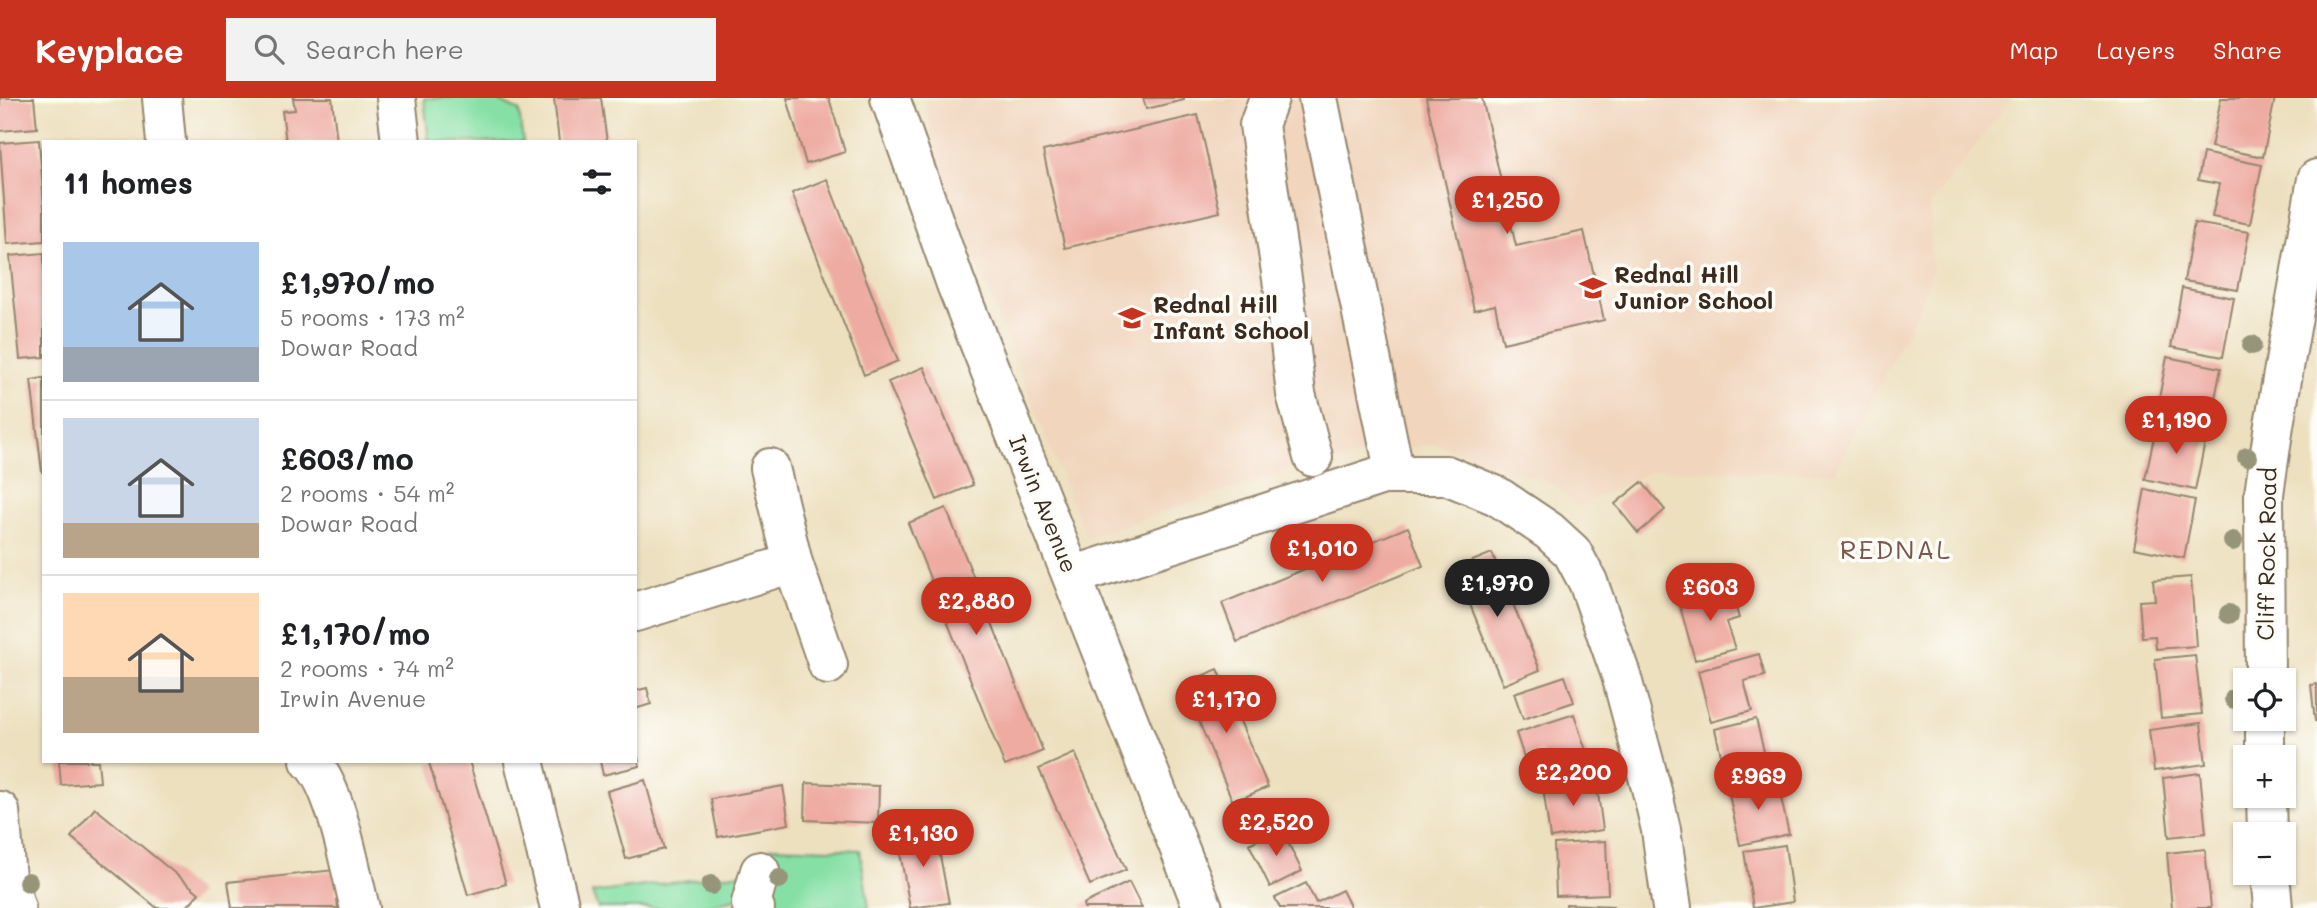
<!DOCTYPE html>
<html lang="en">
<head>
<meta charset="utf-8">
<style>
	:root { --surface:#fff; --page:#f2f2f2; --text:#202124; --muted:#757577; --line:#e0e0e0; --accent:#c8321e }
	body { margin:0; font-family:Mali,sans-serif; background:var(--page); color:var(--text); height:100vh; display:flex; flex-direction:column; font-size:26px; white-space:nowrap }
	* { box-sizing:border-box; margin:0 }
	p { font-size:23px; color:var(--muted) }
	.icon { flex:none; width:38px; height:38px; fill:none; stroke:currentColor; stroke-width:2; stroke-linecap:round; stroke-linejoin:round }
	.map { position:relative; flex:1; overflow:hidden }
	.sheet { position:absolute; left:42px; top:42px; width:595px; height:623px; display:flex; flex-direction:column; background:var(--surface); border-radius:0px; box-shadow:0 2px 5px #0004 }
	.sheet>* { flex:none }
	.controls { position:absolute; left:2233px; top:570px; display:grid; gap:14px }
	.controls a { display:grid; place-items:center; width:63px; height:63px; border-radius:0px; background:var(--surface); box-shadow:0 2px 5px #0004; font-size:35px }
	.price { position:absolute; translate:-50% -60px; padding:0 16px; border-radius:24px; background:var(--accent); color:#fff; font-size:23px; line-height:46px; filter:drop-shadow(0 2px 4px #0008) }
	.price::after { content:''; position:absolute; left:50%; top:42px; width:21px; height:16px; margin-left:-10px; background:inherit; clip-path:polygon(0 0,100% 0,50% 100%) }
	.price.active { background:#222; color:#fff }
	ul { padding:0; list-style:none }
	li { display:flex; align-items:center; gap:21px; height:175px; padding:0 21px }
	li+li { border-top:2px solid var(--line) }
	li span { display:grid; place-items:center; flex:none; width:196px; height:140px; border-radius:0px; color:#555 }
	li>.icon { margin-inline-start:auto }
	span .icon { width:84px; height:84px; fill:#fffc; stroke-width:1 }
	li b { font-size:30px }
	h2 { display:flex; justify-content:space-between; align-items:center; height:84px; padding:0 21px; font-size:30px }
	header { display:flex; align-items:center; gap:42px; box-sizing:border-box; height:98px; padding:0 35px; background:var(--accent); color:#fff }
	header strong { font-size:33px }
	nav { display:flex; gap:38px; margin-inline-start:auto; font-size:24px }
	.search { width:490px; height:63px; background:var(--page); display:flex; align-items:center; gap:18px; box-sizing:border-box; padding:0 24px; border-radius:0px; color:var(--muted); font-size:26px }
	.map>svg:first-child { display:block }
	.built { fill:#f1d5bd }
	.green { fill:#86e0a5; stroke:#608562; stroke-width:2 }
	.building { fill:#eeaba2 }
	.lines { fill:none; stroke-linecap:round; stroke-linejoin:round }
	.minor-casing { stroke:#94856e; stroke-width:42 }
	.minor { stroke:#fff; stroke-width:38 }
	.tree { fill:#969579 }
	.labels { text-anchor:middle; stroke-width:7; stroke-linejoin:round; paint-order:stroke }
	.poi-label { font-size:23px; font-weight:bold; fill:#3b2a1e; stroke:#fdfcf7; text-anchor:start }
	.street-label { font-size:23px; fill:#3b2a1e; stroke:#fdfcf7 }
	.quarter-label { font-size:26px; letter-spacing:2px; fill:#7a574c; stroke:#fdfcf7 }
</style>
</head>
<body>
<header>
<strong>Keyplace</strong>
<div class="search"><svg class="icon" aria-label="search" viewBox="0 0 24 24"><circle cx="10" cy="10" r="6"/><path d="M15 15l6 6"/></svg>Search here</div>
<nav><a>Map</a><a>Layers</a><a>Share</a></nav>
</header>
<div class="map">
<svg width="2317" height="810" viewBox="0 0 2317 810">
	<rect width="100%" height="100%" fill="#fdfcf7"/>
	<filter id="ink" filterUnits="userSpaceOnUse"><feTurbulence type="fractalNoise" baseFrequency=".0143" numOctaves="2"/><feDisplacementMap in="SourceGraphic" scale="14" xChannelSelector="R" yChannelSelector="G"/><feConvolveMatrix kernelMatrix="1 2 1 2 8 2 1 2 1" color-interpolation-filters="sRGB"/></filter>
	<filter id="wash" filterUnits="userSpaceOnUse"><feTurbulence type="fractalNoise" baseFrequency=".00686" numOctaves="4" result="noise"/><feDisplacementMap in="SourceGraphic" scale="28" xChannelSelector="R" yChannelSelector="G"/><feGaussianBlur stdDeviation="1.57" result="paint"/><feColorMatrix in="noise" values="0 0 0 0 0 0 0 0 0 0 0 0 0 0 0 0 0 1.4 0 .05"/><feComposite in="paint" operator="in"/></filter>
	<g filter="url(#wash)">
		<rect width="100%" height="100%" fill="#ede0bf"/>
		<path class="built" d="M923 0H2012L1930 107 1932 174 1921 206 1835 375 1653 372 1576 410 1556 387 1435 346 1300 368 1086 440 940 73Z"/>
		<path class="green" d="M424 0H493L519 13 523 44H429Z
			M771 749 860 752 869 810H773V783L739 800 697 810H598L592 795 749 774Z"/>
		<g id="blocks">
			<path class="building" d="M0 0H34L37 30 0 33Z
				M293 0H332L337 44H286L282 13 295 12Z
				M554 0H601L607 44H559Z
				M787 0H829L845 54 806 66Z
				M1143 0H1184V2L1146 11Z
				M1426 0H1482L1516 148 1584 133 1604 222 1503 245 1495 207 1474 212Z
				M2221 0H2275L2263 59 2211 49Z
				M1198 17 1220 114 1065 150 1043 53Z
				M39 42 44 108V143L7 146 0 45Z
				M2203 55 2262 67 2250 126 2212 119 2219 86 2198 82Z
				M827 81 898 263 864 277 792 95Z
				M2194 125 2249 134 2238 192 2184 183Z
				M44 155V259L20 261 10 158Z
				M2182 190 2234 200 2223 259 2171 249Z
				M2167 259 2221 270 2210 326 2156 316Z
				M924 269 973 387 937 402 888 284Z
				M44 280V374H42L31 282Z
				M2157 325 2207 335 2195 392 2145 381Z
				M1642 384 1665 412 1638 435 1615 406Z
				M2145 391 2195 402 2184 460 2134 450Z
				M946 410 1043 653 1005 668 908 425Z
				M1408 429 1423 468 1237 544 1222 505Z
				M1492 455 1540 572 1503 587 1455 470Z
				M2191 479 2196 548 2156 551 2155 538 2142 539 2139 503 2155 502 2153 482Z
				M1730 490 1739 520 1726 524 1735 551 1695 562 1679 505Z
				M1759 556 1765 578 1744 583 1752 613 1711 624 1698 573Z
				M2195 557 2202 616 2161 620 2155 561Z
				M1218 571 1268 689 1233 704 1183 586Z
				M1565 578 1574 604 1523 621 1514 595Z
				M2317 586V623H2315L2311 587Z
				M647 590 651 606 635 611V593Z
				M1574 616 1591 668 1537 686 1532 671 1547 666 1542 653 1524 659 1516 635Z
				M1756 621 1770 678 1728 688 1715 631Z
				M2201 625 2206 666 2154 673 2149 632Z
				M636 653 640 668 603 677 600 663H635Z
				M1075 655 1126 772 1090 787 1039 671Z
				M59 663H98L100 684 61 687Z
				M437 663H469L506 786 468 797 429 665Z
				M2200 675 2206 735 2169 739 2163 680Z
				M1596 681 1603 732 1550 740 1543 689Z
				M645 682 664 751 626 761 607 693Z
				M1777 682 1789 736 1740 747 1728 692Z
				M806 685 879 688 878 725 805 722Z
				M783 688 789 726 718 739 711 701Z
				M95 710 199 795 186 810H157L71 739Z
				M1281 730 1302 773 1270 789 1249 746Z
				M935 731 949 805 910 810 897 738Z
				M1606 743 1608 796 1556 798 1554 746Z
				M1785 747 1793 804 1753 810 1744 753Z
				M2205 751 2211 810H2172L2167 755Z
				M334 772 338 810H232L228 784Z
				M1129 784 1142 810H1084L1083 806Z
				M1306 785 1316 805 1342 792 1351 810H1280L1275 800Z
				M1566 806 1613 808V810H1566Z"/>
		</g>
	</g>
	<g filter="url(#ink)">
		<use href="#blocks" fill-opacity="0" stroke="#94856e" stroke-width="2"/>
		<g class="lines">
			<defs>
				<path id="minor" d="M162 0 166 44
					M396 0 401 44
					M890 0 956 186 1203 810
					M1269 0 1259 27 1285 201 1296 296 1313 359
					M1318 0 1395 377
					M770 370 793 465 828 567
					M1072 478 1383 377H1446L1497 398 1549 433 1572 454 1588 484 1621 577 1654 701 1661 732 1672 810
					M635 514 793 465
					M2265 583 2264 396 2274 327 2317 81
					M2265 621V660
					M310 663C337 690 350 772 360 810
					M524 663 560 810
					M2266 698 2267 737
					M0 713 6 779 16 810
					M2270 775 2273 810
					M755 810 751 805 760 773"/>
			</defs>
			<use href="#minor" class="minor-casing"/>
			<use href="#minor" class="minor"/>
		</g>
		<g class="tree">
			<circle cx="2252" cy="247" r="10"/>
			<circle cx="2247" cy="359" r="10"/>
			<circle cx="2233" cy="443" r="10"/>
			<circle cx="2229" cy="516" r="10"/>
			<circle cx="2234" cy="601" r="10"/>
			<circle cx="779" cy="781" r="10"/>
			<circle cx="28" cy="784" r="10"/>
			<circle cx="711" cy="787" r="10"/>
		</g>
	</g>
	<defs>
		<symbol id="school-bare" viewBox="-9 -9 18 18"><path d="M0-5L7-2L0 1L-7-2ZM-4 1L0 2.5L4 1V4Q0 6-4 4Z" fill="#c8321e" stroke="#fdfcf7" stroke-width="2.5" paint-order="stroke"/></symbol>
	</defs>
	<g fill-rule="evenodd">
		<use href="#school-bare" x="1574" y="171" width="38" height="38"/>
		<use href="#school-bare" x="1113" y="201" width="38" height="38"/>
	</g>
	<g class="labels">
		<g class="poi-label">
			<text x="1614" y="185">Rednal Hill<tspan x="1614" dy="26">Junior School</tspan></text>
			<text x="1153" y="215">Rednal Hill<tspan x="1153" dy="26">Infant School</tspan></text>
		</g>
		<g class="street-label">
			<text transform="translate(1043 406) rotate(68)" y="8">Irwin Avenue</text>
			<text transform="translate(2267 456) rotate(-89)" y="8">Cliff Rock Road</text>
		</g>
		<g class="quarter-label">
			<text x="1896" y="461">REDNAL</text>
		</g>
	</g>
</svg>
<div class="controls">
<a><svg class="icon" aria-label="locate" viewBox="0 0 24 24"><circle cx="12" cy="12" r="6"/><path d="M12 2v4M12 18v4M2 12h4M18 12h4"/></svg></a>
<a>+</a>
<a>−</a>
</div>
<b class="price" style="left:1507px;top:138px">£1,250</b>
<b class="price" style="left:2176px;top:358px">£1,190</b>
<b class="price" style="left:1322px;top:486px">£1,010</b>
<b class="price active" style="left:1497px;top:521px">£1,970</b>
<b class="price" style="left:1710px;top:525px">£603</b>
<b class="price" style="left:976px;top:539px">£2,880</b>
<b class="price" style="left:1226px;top:637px">£1,170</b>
<b class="price" style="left:1573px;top:710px">£2,200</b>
<b class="price" style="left:1758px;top:714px">£969</b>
<b class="price" style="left:1276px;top:760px">£2,520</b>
<b class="price" style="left:923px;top:771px">£1,130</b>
<section class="sheet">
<h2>11 homes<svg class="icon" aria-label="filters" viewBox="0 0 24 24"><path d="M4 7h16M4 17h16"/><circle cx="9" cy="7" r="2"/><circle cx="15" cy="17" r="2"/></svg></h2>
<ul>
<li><span style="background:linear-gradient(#a9c7e8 75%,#9aa5b1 0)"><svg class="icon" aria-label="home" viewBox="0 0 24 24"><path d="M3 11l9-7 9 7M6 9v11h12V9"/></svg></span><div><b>£1,970/mo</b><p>5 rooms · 173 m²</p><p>Dowar Road</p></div></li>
<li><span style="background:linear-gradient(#c9d6e8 75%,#b9a48a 0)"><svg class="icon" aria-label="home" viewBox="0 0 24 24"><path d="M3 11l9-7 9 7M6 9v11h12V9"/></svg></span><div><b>£603/mo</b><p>2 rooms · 54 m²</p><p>Dowar Road</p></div></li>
<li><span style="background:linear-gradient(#ffd9b3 60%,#b9a48a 0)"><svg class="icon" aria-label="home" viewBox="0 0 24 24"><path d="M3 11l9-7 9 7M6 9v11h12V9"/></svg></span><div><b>£1,170/mo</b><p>2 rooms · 74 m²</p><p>Irwin Avenue</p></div></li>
</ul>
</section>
</div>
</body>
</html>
